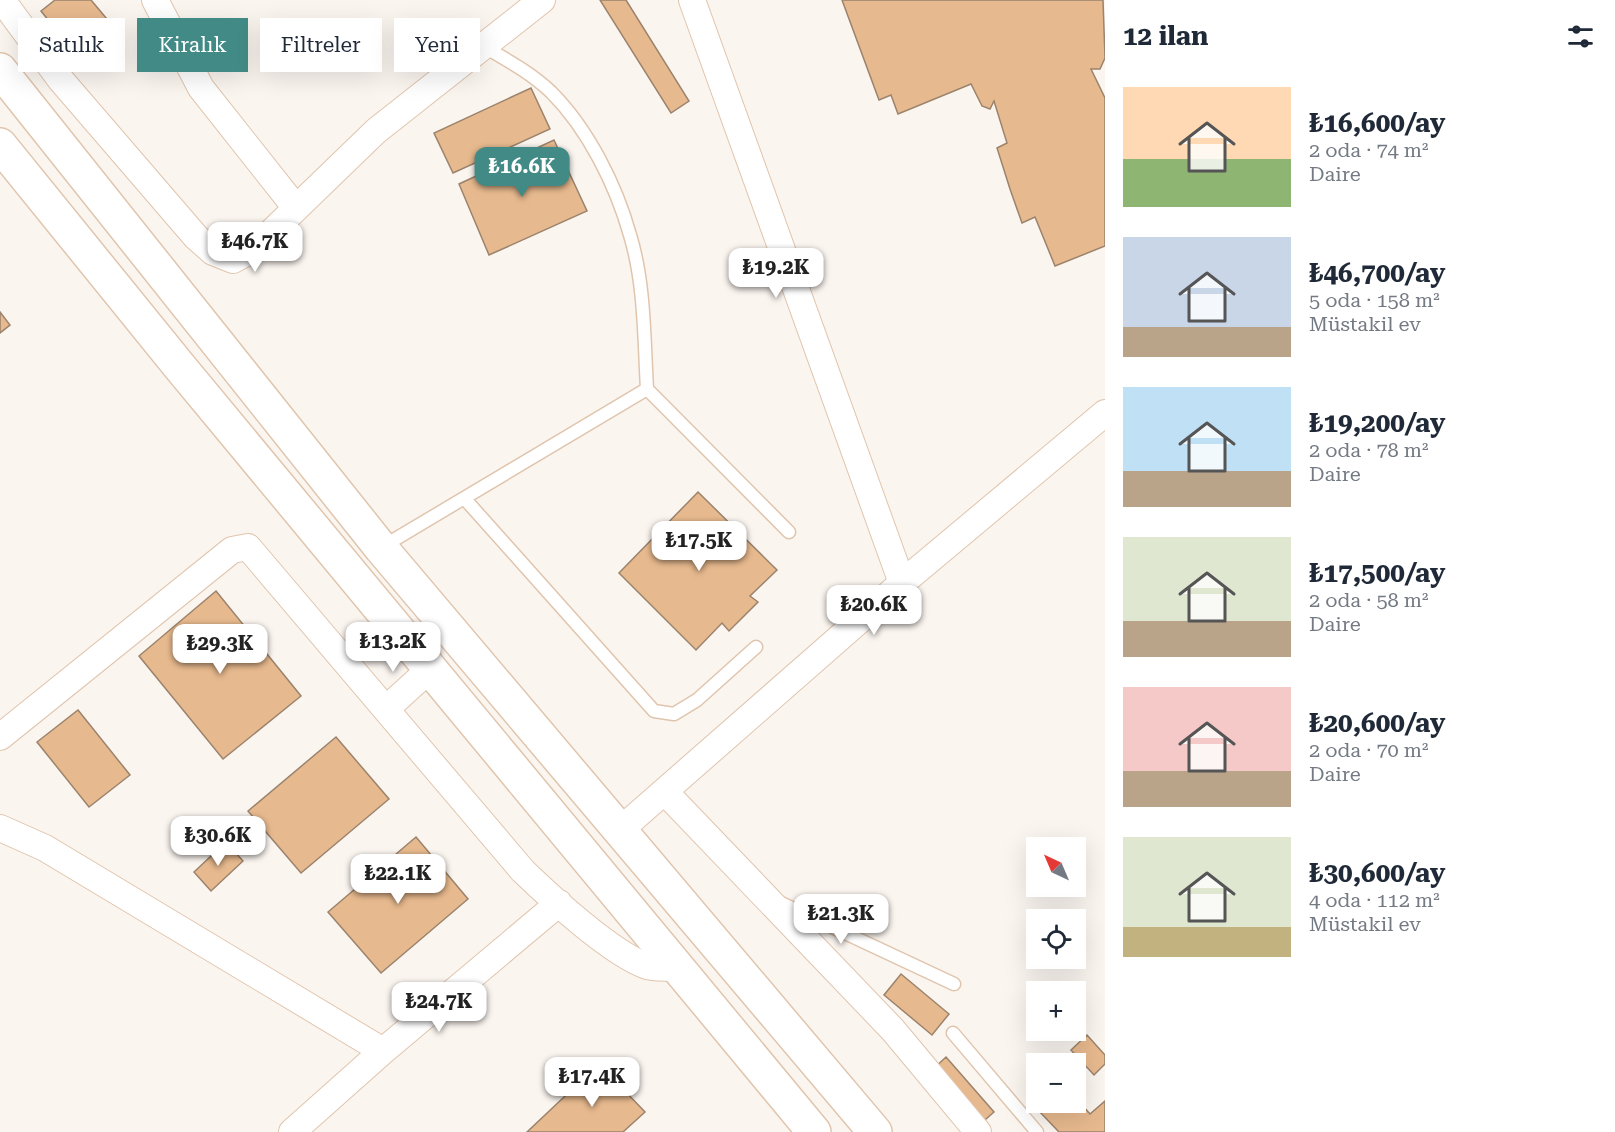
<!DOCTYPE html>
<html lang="tr">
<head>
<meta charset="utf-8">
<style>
	:root { --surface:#fff; --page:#f6f6f7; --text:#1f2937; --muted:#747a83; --accent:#428a85 }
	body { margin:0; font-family:"Roboto Serif",serif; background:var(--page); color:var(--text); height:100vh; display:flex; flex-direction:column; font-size:22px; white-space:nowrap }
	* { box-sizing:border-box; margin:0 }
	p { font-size:20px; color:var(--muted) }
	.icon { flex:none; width:33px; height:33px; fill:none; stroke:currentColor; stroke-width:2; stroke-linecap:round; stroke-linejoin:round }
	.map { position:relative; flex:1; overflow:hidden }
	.drawer { display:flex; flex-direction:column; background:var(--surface); width:510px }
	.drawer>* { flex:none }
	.guide { position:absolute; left:18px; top:18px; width:570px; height:54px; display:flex; gap:12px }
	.needle { width:39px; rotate:316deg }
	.tools { position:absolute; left:1026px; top:837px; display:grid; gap:12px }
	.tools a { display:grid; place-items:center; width:60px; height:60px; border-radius:0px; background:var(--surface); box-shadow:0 6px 24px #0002; font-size:30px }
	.price { position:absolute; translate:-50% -51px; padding:0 14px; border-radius:12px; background:#fff; color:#222; font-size:20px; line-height:39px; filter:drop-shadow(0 2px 3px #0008) }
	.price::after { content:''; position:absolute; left:50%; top:36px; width:18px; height:14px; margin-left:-9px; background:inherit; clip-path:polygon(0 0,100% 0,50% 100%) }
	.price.selected { background:var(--accent); color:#fff }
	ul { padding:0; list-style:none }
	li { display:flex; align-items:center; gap:18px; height:150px; padding:0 18px }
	li span { display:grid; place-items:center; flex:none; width:168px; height:120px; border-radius:0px; color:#555 }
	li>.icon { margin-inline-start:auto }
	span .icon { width:72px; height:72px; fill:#fffc; stroke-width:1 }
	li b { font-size:26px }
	h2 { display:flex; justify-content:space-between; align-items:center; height:72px; padding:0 18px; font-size:26px }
	.chip { padding:0 21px; border-radius:0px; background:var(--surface); box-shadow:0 6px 24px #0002; font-size:21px; line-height:54px }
	.chip.selected { background:var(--accent); color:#fff }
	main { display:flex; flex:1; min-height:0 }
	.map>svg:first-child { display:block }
	.building { fill:#e7b98e; stroke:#9b836c; stroke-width:1.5 }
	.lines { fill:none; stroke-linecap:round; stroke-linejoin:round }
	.service-casing { stroke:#e0c5ad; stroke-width:15 }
	.minor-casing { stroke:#e0c5ad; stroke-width:28 }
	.secondary-casing { stroke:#e0c5ad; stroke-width:36 }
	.service { stroke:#fff; stroke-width:12 }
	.minor { stroke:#fff; stroke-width:26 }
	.secondary { stroke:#fff; stroke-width:33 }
</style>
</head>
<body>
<main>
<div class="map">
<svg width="1105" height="1132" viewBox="0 0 1105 1132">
	<rect width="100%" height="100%" fill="#fbf5f0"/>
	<path class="building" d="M55 0H91L117 31 84 59 64 33 61 36 41 11Z
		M600 0H626L689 101 671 113Z
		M842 0H1103L1105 58 1100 69H1091L1105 98V246L1055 266 1035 217 1022 223 1010 189 997 148 1007 143 994 101 990 109 982 106 971 84 898 114 891 95 879 100Z
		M531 88 550 129 453 173 434 133Z
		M554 140 587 211 489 255 459 184Z
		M0 312 10 325 0 333Z
		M698 492 777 570 750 596 758 602 729 631 722 623 696 650 619 573Z
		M216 591 301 696 223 759 139 656Z
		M78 710 130 775 89 807 37 742Z
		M336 737 389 799 301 873 248 811Z
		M416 837 468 899 381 973 328 912Z
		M226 842 243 861 211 891 194 872Z
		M901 974 949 1014 932 1035 884 995Z
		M1087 1035 1105 1055V1064L1094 1075 1071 1050Z
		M946 1057 994 1112 977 1127 930 1072Z
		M599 1064 645 1112 623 1132H527Z
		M1076 1098 1090 1114 1105 1101V1132H1059L1038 1110 1046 1102H1076Z"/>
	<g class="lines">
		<defs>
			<path id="service" d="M483 46C507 60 531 73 551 92 588 129 616 185 630 235 645 284 644 339 647 389L789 532
				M464 498 654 711 674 714 697 700 756 647
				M382 547 647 389
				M781 903 954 984
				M953 1033 1037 1132"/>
			<path id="minor" d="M2 0 60 79 196 237 213 252 233 260 255 248 376 131 542 0
				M155 0 201 88 296 208
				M692 0 902 583
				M386 709 430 669
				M0 737 232 550 248 547 523 871C550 897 612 954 647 966 656 969 669 967 679 968
				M665 792 893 1030 978 1132
				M0 828 45 848 383 1051
				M619 831 902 583 1105 413
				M292 1132 383 1051 559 903"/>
			<path id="secondary" d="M0 70 381 548 875 1132
				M0 145 180 367 814 1132"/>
		</defs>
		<use href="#service" class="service-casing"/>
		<use href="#minor" class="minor-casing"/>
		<use href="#secondary" class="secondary-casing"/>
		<use href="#service" class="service"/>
		<use href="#minor" class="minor"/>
		<use href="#secondary" class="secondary"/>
	</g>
</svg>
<div class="tools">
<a><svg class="needle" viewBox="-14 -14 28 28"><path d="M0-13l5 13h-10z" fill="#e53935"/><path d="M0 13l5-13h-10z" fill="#747a83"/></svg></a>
<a><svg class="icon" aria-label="locate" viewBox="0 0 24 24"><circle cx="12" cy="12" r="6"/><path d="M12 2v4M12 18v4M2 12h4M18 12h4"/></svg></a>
<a>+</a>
<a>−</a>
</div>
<b class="price selected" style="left:522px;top:198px">₺16.6K</b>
<b class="price" style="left:255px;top:273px">₺46.7K</b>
<b class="price" style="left:776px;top:299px">₺19.2K</b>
<b class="price" style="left:699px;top:572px">₺17.5K</b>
<b class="price" style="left:874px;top:636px">₺20.6K</b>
<b class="price" style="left:393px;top:673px">₺13.2K</b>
<b class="price" style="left:220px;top:675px">₺29.3K</b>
<b class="price" style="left:218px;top:867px">₺30.6K</b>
<b class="price" style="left:398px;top:905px">₺22.1K</b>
<b class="price" style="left:841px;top:945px">₺21.3K</b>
<b class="price" style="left:439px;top:1033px">₺24.7K</b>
<b class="price" style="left:592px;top:1108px">₺17.4K</b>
<div class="guide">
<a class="chip">Satılık</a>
<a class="chip selected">Kiralık</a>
<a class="chip">Filtreler</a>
<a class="chip">Yeni</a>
</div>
</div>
<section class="drawer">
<h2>12 ilan<svg class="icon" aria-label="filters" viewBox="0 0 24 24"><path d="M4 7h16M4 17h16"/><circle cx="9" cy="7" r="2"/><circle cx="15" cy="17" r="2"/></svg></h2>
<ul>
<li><span style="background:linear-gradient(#ffd9b3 60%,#8fb573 0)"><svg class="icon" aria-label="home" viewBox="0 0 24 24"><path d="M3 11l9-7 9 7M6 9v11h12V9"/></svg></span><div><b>₺16,600/ay</b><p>2 oda · 74 m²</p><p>Daire</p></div></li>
<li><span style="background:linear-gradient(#c9d6e8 75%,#b9a48a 0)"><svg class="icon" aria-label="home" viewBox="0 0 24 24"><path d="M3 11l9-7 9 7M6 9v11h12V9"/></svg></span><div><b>₺46,700/ay</b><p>5 oda · 158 m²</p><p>Müstakil ev</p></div></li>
<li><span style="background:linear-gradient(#bfe0f5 70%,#b9a48a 0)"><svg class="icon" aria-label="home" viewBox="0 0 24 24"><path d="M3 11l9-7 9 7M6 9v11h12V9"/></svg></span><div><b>₺19,200/ay</b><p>2 oda · 78 m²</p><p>Daire</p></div></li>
<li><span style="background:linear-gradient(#dfe7d0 70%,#b9a48a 0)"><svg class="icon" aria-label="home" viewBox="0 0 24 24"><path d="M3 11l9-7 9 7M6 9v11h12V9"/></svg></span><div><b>₺17,500/ay</b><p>2 oda · 58 m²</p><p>Daire</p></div></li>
<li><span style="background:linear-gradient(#f6c9c9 70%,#b9a48a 0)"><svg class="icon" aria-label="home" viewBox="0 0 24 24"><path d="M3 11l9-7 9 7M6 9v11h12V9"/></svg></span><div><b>₺20,600/ay</b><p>2 oda · 70 m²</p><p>Daire</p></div></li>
<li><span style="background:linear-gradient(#dfe7d0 75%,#c2b280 0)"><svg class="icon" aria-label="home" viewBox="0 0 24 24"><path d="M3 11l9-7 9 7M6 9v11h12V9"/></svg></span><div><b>₺30,600/ay</b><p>4 oda · 112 m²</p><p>Müstakil ev</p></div></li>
</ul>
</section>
</main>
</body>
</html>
